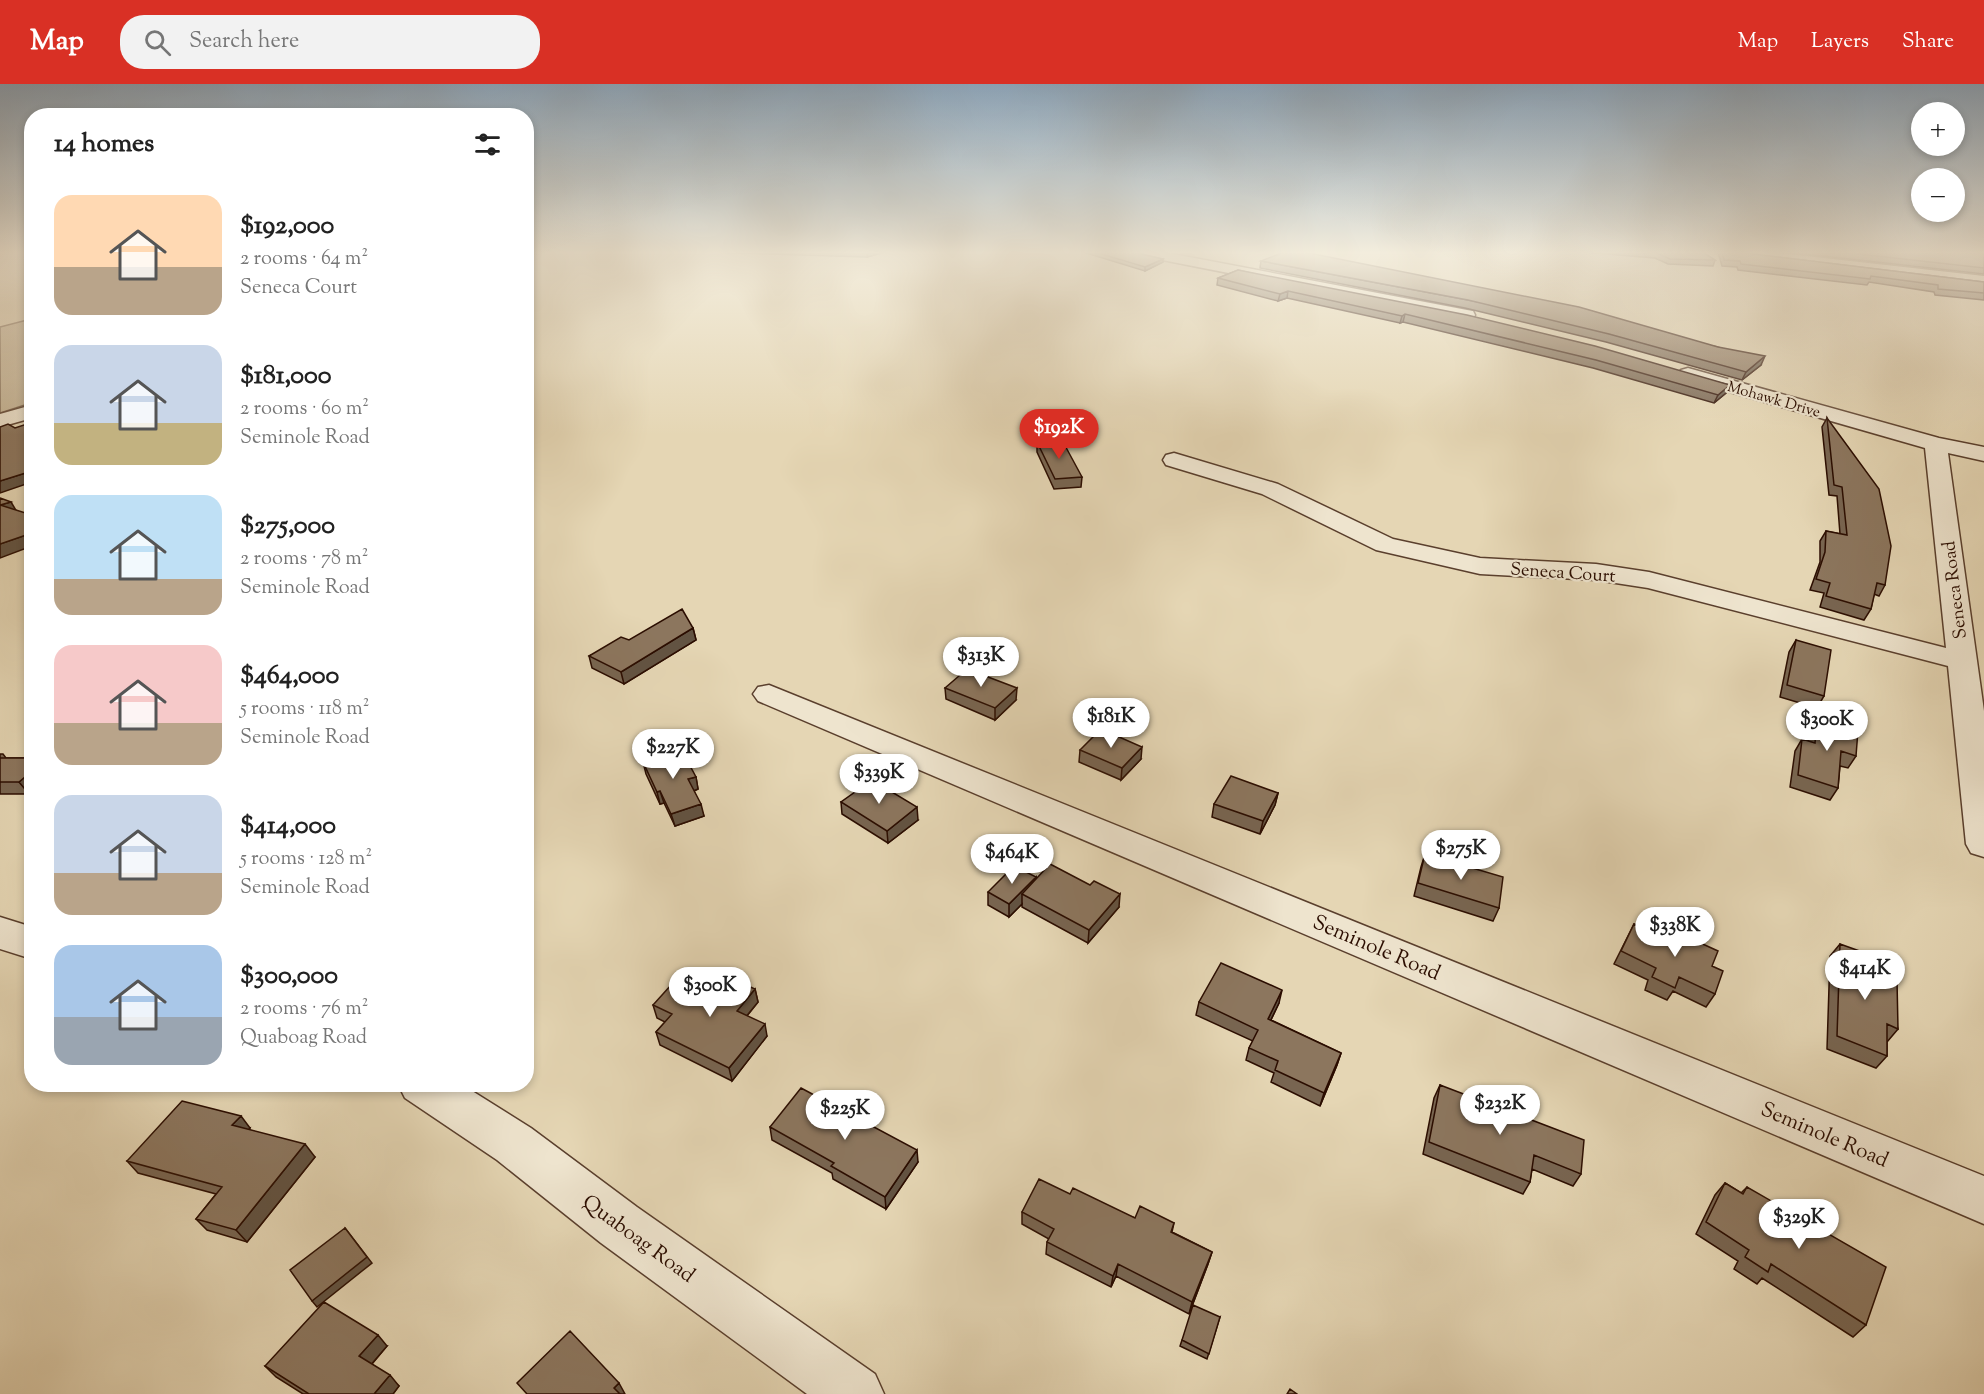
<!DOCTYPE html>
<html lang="en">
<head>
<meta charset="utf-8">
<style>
	:root { --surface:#fff; --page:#f2f2f2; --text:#222; --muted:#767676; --accent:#d93025 }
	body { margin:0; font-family:"Sorts Mill Goudy",serif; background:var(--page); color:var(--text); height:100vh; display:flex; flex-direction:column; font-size:22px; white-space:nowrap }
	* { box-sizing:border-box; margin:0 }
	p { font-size:20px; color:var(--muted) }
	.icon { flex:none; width:33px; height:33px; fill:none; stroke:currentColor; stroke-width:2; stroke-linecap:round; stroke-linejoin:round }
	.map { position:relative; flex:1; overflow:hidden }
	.details { position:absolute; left:24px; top:24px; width:510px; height:984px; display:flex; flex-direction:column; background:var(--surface); border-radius:24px; box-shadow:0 3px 9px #0003 }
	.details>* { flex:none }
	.controls { position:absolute; left:1911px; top:18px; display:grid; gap:12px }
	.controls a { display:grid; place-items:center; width:54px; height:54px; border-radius:50%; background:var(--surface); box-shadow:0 3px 9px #0003; font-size:30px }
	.price { position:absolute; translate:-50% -51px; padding:0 14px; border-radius:21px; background:#fff; color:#222; font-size:20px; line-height:39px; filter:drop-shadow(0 2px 3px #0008) }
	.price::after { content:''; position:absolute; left:50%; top:36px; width:18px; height:14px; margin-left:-9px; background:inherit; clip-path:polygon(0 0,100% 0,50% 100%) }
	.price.on { background:var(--accent); color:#fff }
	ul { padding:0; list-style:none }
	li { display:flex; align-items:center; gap:18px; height:150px; padding:0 30px }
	li span { display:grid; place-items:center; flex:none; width:168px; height:120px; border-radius:18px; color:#555 }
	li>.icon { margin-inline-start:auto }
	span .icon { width:72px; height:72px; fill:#fffc; stroke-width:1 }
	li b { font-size:26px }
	h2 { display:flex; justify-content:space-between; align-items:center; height:72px; padding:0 30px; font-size:26px }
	header { display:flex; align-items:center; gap:36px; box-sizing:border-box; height:84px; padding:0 30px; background:var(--accent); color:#fff }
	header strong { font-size:28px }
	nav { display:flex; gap:33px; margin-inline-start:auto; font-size:21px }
	.search { width:420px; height:54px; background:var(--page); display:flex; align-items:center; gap:15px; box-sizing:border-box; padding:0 21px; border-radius:24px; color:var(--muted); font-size:22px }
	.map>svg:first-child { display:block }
	.green { fill:#c5b495; stroke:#78604a; stroke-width:1.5 }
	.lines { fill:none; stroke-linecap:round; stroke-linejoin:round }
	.minor-casing { stroke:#5a3f2d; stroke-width:3 }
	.minor { fill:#eee4ce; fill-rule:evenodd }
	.wall { fill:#786551; stroke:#2b0d00; stroke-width:1.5 }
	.shaded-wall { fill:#625342; stroke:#2b0d00; stroke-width:1.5 }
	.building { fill:#8c765e; stroke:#2b0d00; stroke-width:1.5 }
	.labels { text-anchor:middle; stroke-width:4.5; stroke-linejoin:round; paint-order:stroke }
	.far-street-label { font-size:15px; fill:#2b0d00; stroke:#eee4ce }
	.street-label { font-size:18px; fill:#2b0d00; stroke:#eee4ce }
	.near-street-label { font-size:21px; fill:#2b0d00; stroke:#eee4ce }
</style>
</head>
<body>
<header>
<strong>Map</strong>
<div class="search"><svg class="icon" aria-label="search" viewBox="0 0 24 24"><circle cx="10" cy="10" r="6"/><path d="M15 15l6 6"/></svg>Search here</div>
<nav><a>Map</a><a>Layers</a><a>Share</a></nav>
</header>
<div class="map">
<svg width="1984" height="1310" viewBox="0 0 1984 1310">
	<rect width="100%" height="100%" fill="#e5d6b4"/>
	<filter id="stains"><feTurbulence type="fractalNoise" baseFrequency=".00333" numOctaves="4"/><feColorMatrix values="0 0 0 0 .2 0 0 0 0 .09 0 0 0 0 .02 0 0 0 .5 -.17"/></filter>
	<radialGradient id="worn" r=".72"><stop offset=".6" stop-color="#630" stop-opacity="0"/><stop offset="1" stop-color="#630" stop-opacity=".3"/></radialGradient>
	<path class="green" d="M31 235V319L0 329V243Z"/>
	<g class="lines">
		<defs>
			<path id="minor" d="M1135 168H1163L1467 226 1473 227 1475 231 1473 235 1467 236 1142 172Z
				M1728 168H1770L1984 192V202L1735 172Z
				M1688 284 1939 354 1984 363V377L1948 369 1984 627V773L1971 769 1966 760 1948 582 1648 504 1596 496 1480 490 1376 466 1262 410 1166 381 1163 376 1166 371 1174 369 1278 400 1393 455 1480 474 1596 480 1649 488 1946 564 1925 364 1681 294 1678 290 1681 286Z
				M32 321V334L0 343V330Z
				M769 601 1984 1092V1140L758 617 753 610 758 603Z
				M0 833 32 843V875L0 865Z
				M398 1000H461L531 1044 637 1123 875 1290 884 1310H807L601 1159 497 1076 405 1014Z"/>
		</defs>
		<use href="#minor" class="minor-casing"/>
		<use href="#minor" class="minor"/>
	</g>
	<path class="wall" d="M705 168H885L867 173Z
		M1083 168H1137L1141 170 1163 175V178L1145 187Z
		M1583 168H1702L1715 176 1713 182 1668 180 1655 174Z
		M1718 168H1736L1984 198V216L1935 211 1934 208 1869 198 1867 201 1738 186 1737 183 1722 182Z
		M1787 168H1984V190Z
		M1261 177 1718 263 1761 281 1742 296 1606 258 1465 224 1260 184Z
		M1238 186 1730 301 1726 309 1714 319 1593 284 1403 238 1400 239 1287 214 1278 217 1217 201 1218 194Z
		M1827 334 1885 501 1879 512 1874 510 1871 525 1864 536 1820 523 1824 509 1810 506 1820 478V457L1826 447 1840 450 1837 412 1829 411 1822 343Z
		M1037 358 1082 393 1081 403 1054 405 1037 368Z
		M693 544 696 556 624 600 592 584 589 572 629 556Z
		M1796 556 1824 612 1817 624 1780 613 1789 568Z
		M945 604 1016 616 995 636 946 615Z
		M1817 634 1856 672 1848 684 1840 682 1838 704 1830 716 1790 703 1795 667 1802 655 1808 657 1809 646Z
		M1080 666 1141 675 1121 696 1079 678Z
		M0 670H3L6 674H32V707L29 710H0Z
		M643 678 696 693 698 705 694 707 704 732 675 742 664 719 660 720 646 690Z
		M1278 709 1275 721 1260 750 1212 733 1214 720Z
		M841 718 918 736 888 759 842 730Z
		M1425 770 1499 824 1493 837 1414 812 1421 783Z
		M1036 793V796L1119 823 1088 859 1022 823V820L1009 833 988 821V808Z
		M1634 840 1667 855 1672 846 1712 882 1715 910 1706 923 1673 907 1667 916 1645 906 1648 896 1614 880Z
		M1840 860 1882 890 1898 945 1887 958V972L1876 984 1827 965 1830 872Z
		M755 905 758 918 747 932 767 952 732 997 660 961 656 948 665 938 657 934 653 921 692 910Z
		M1199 918 1279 919 1271 936 1341 969 1337 981 1320 1022 1271 998 1274 989 1246 976 1249 964 1253 957 1196 931Z
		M1440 1001 1581 1090 1573 1102 1532 1085 1530 1098 1523 1110 1423 1070 1434 1014Z
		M770 1043 918 1078 886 1125 833 1095 832 1089 772 1056Z
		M250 1044 249 1046 315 1073 247 1158 207 1146 196 1135 216 1110 138 1089 127 1077Z
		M1725 1099 1741 1109 1747 1103 1866 1241 1853 1253 1762 1194 1757 1200 1734 1185 1738 1177 1696 1150 1715 1111Z
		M1070 1110 1135 1134 1174 1139 1172 1148 1212 1168 1208 1180 1189 1230 1116 1192 1111 1203 1046 1170 1047 1158 1049 1155 1022 1140V1128Z
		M1220 1233 1207 1275 1180 1262 1182 1256Z
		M387 1262 372 1280 399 1302 393 1310H303L276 1293 265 1282Z"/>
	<path class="shaded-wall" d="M867 168H885L867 173Z
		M1163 175V178L1145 187V183Z
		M1288 207 1287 214 1278 217 1280 210Z
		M1405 230 1403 238 1400 239 1402 232Z
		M1765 272 1761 281 1742 296 1746 288Z
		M1730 301 1726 309 1714 319 1718 311Z
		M32 387V398L0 409V397Z
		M11 418 17 428 0 421Z
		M32 449V462L0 474V460Z
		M693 544 696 556 624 600 621 588Z
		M1017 604 1016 616 995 636V624Z
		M1142 663 1141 675 1121 696 1122 684Z
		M32 687V707L29 710 19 698Z
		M696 693 698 705 691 708 688 695Z
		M660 707 664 719 660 720 657 708Z
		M1278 709 1275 721 1260 750 1263 737Z
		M701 720 704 732 675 742 671 730Z
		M917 723 918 736 888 759 887 747Z
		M1036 793 1035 806 1022 810V820L1009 833V820Z
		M1120 810 1119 823 1088 859 1089 846Z
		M755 905 758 918 740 940 737 927Z
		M1282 906 1279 919 1265 948 1268 935Z
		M765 940 767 952 732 997 729 984Z
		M1341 969 1337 981 1320 1022 1324 1009Z
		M241 1032 250 1044 242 1054 232 1041Z
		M305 1060 315 1073 247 1158 236 1146Z
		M917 1066 918 1078 886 1125 885 1113Z
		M345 1144 372 1179 317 1223 312 1217Z
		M1212 1168 1208 1180 1189 1230 1192 1218Z
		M1118 1180 1116 1192 1111 1203 1113 1192Z
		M378 1251 387 1262 369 1283 359 1272Z
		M390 1291 399 1302 393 1310H374Z
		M619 1299 625 1310H617L614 1304Z"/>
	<path class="building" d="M1095 168H1137L1141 170 1163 175 1145 183Z
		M1284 168H1304L1579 223 1718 263 1765 272 1746 288 1609 250 1468 216 1261 177Z
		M1641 168H1702L1715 176 1670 175 1657 169Z
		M1722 168H1736L1984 198V209L1938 205V201L1871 192 1870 195 1741 180 1740 177 1724 176Z
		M1841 168H1984V184Z
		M1238 186 1467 231 1595 262 1730 301 1718 311 1596 276 1405 230 1402 232 1288 207 1280 210 1218 194Z
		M1827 334 1879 405 1891 462 1885 501 1877 499 1871 525 1826 512 1830 499 1816 495 1825 468 1826 447 1847 451 1842 403 1834 401Z
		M30 339 32 340V387L0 397V343L8 340 15 344Z
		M1062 356 1082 393 1055 395 1037 358Z
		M0 414 11 418 0 421 32 431V449L0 460Z
		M682 525 693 544 621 588 589 572 621 553 629 556Z
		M1796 556 1831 566 1824 612 1787 601Z
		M967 585 1017 604 995 624 945 604Z
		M1817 634 1858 646 1856 672 1841 667 1838 704 1798 691 1802 655 1815 659Z
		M1101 645 1142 663 1122 684 1080 666Z
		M681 665 696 693 688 695 701 720 671 730 660 707 657 708 643 678Z
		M0 674H32V687L19 698H0Z
		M1231 692 1278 709 1263 737 1214 720Z
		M872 696 917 723 887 747 841 718Z
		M1425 770 1503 793 1499 824 1418 799Z
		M1050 780 1090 801 1094 797 1120 810 1089 846 1022 810Z
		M1014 782 1036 793 1009 820 988 808Z
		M1634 840 1668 855 1672 846 1718 867 1712 882 1723 887 1715 910 1679 893 1675 904 1652 893 1656 884 1621 867Z
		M1840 860 1882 875V890L1897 896 1898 945 1887 940V972L1837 952Z
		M1221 879 1282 906 1268 935 1341 969 1324 1009 1275 986 1278 977 1249 964 1258 946 1199 918Z
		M713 886 755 905 737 927 765 940 729 984 656 948 672 930 653 921 672 900 692 910Z
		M1440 1001 1584 1056 1581 1090 1534 1071 1530 1098 1429 1058Z
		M801 1004 917 1066 885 1113 831 1082 834 1079 770 1043Z
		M182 1017 241 1032 232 1041 305 1060 236 1146 196 1135 222 1103 127 1077Z
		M1039 1095 1070 1110 1073 1104 1135 1134 1140 1122 1174 1139 1171 1148 1212 1168 1192 1218 1118 1180 1113 1192 1047 1158 1054 1145 1022 1128Z
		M1725 1099 1743 1110 1747 1103 1886 1183 1866 1241 1771 1180 1768 1188 1745 1173 1749 1166 1706 1138Z
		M345 1144 367 1173 312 1217 290 1186Z
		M324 1218 378 1251 359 1272 390 1291 374 1310H309L265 1282Z
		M1193 1221 1220 1233 1209 1270 1182 1256Z
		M570 1247 619 1299 614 1304 620 1310H527L517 1299Z
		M1290 1305 1297 1310H1287Z"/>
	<linearGradient id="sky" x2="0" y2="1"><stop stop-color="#8da6bb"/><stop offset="0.48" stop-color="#f3eddd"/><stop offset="1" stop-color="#f3eddd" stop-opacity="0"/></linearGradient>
	<rect width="1984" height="351" fill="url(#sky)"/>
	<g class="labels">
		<g class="far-street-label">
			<text transform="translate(1774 315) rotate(16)" y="5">Mohawk Drive</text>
		</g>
		<g class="street-label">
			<text transform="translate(1563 488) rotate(4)" y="6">Seneca Court</text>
			<text transform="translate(1954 506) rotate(-97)" y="6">Seneca Road</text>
		</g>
		<g class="near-street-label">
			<text transform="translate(1377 863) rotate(23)" y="7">Seminole Road</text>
			<text transform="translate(1825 1050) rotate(23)" y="7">Seminole Road</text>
			<text transform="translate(639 1154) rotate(36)" y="7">Quaboag Road</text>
		</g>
	</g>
	<rect width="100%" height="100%" filter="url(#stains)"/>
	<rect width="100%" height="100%" fill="url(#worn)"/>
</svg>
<div class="controls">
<a>+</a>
<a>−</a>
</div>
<b class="price on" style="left:1059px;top:376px">$192K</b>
<b class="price" style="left:981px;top:604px">$313K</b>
<b class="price" style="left:1111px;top:665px">$181K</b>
<b class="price" style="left:1827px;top:668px">$300K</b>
<b class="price" style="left:673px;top:696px">$227K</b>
<b class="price" style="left:879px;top:721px">$339K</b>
<b class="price" style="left:1461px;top:797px">$275K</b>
<b class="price" style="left:1012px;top:801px">$464K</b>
<b class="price" style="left:1675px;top:874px">$338K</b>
<b class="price" style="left:1865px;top:917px">$414K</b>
<b class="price" style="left:710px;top:934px">$300K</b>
<b class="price" style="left:1500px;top:1052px">$232K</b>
<b class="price" style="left:845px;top:1057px">$225K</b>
<b class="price" style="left:1799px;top:1166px">$329K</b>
<section class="details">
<h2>14 homes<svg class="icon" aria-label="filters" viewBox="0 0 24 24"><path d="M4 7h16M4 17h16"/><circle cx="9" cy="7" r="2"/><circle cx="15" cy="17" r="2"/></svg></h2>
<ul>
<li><span style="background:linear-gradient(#ffd9b3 60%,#b9a48a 0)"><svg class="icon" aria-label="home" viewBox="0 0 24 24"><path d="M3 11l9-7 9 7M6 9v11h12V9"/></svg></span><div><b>$192,000</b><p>2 rooms · 64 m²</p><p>Seneca Court</p></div></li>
<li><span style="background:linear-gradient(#c9d6e8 65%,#c2b280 0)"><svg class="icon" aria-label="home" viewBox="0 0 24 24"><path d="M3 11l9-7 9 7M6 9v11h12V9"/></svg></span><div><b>$181,000</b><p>2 rooms · 60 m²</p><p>Seminole Road</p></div></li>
<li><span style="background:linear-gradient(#bfe0f5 70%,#b9a48a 0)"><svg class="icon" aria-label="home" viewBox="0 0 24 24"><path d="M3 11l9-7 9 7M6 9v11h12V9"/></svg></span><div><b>$275,000</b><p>2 rooms · 78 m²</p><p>Seminole Road</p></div></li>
<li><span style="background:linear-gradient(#f6c9c9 65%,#b9a48a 0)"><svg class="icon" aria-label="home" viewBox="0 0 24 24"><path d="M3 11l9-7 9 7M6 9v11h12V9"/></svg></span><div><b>$464,000</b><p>5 rooms · 118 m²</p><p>Seminole Road</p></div></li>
<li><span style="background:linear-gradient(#c9d6e8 65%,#b9a48a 0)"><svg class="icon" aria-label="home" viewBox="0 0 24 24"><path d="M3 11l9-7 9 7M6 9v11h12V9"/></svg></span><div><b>$414,000</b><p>5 rooms · 128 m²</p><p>Seminole Road</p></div></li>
<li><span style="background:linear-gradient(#a9c7e8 60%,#9aa5b1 0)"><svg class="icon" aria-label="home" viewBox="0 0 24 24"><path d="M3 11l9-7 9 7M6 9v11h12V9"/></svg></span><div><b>$300,000</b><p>2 rooms · 76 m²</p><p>Quaboag Road</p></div></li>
</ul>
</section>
</div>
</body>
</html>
